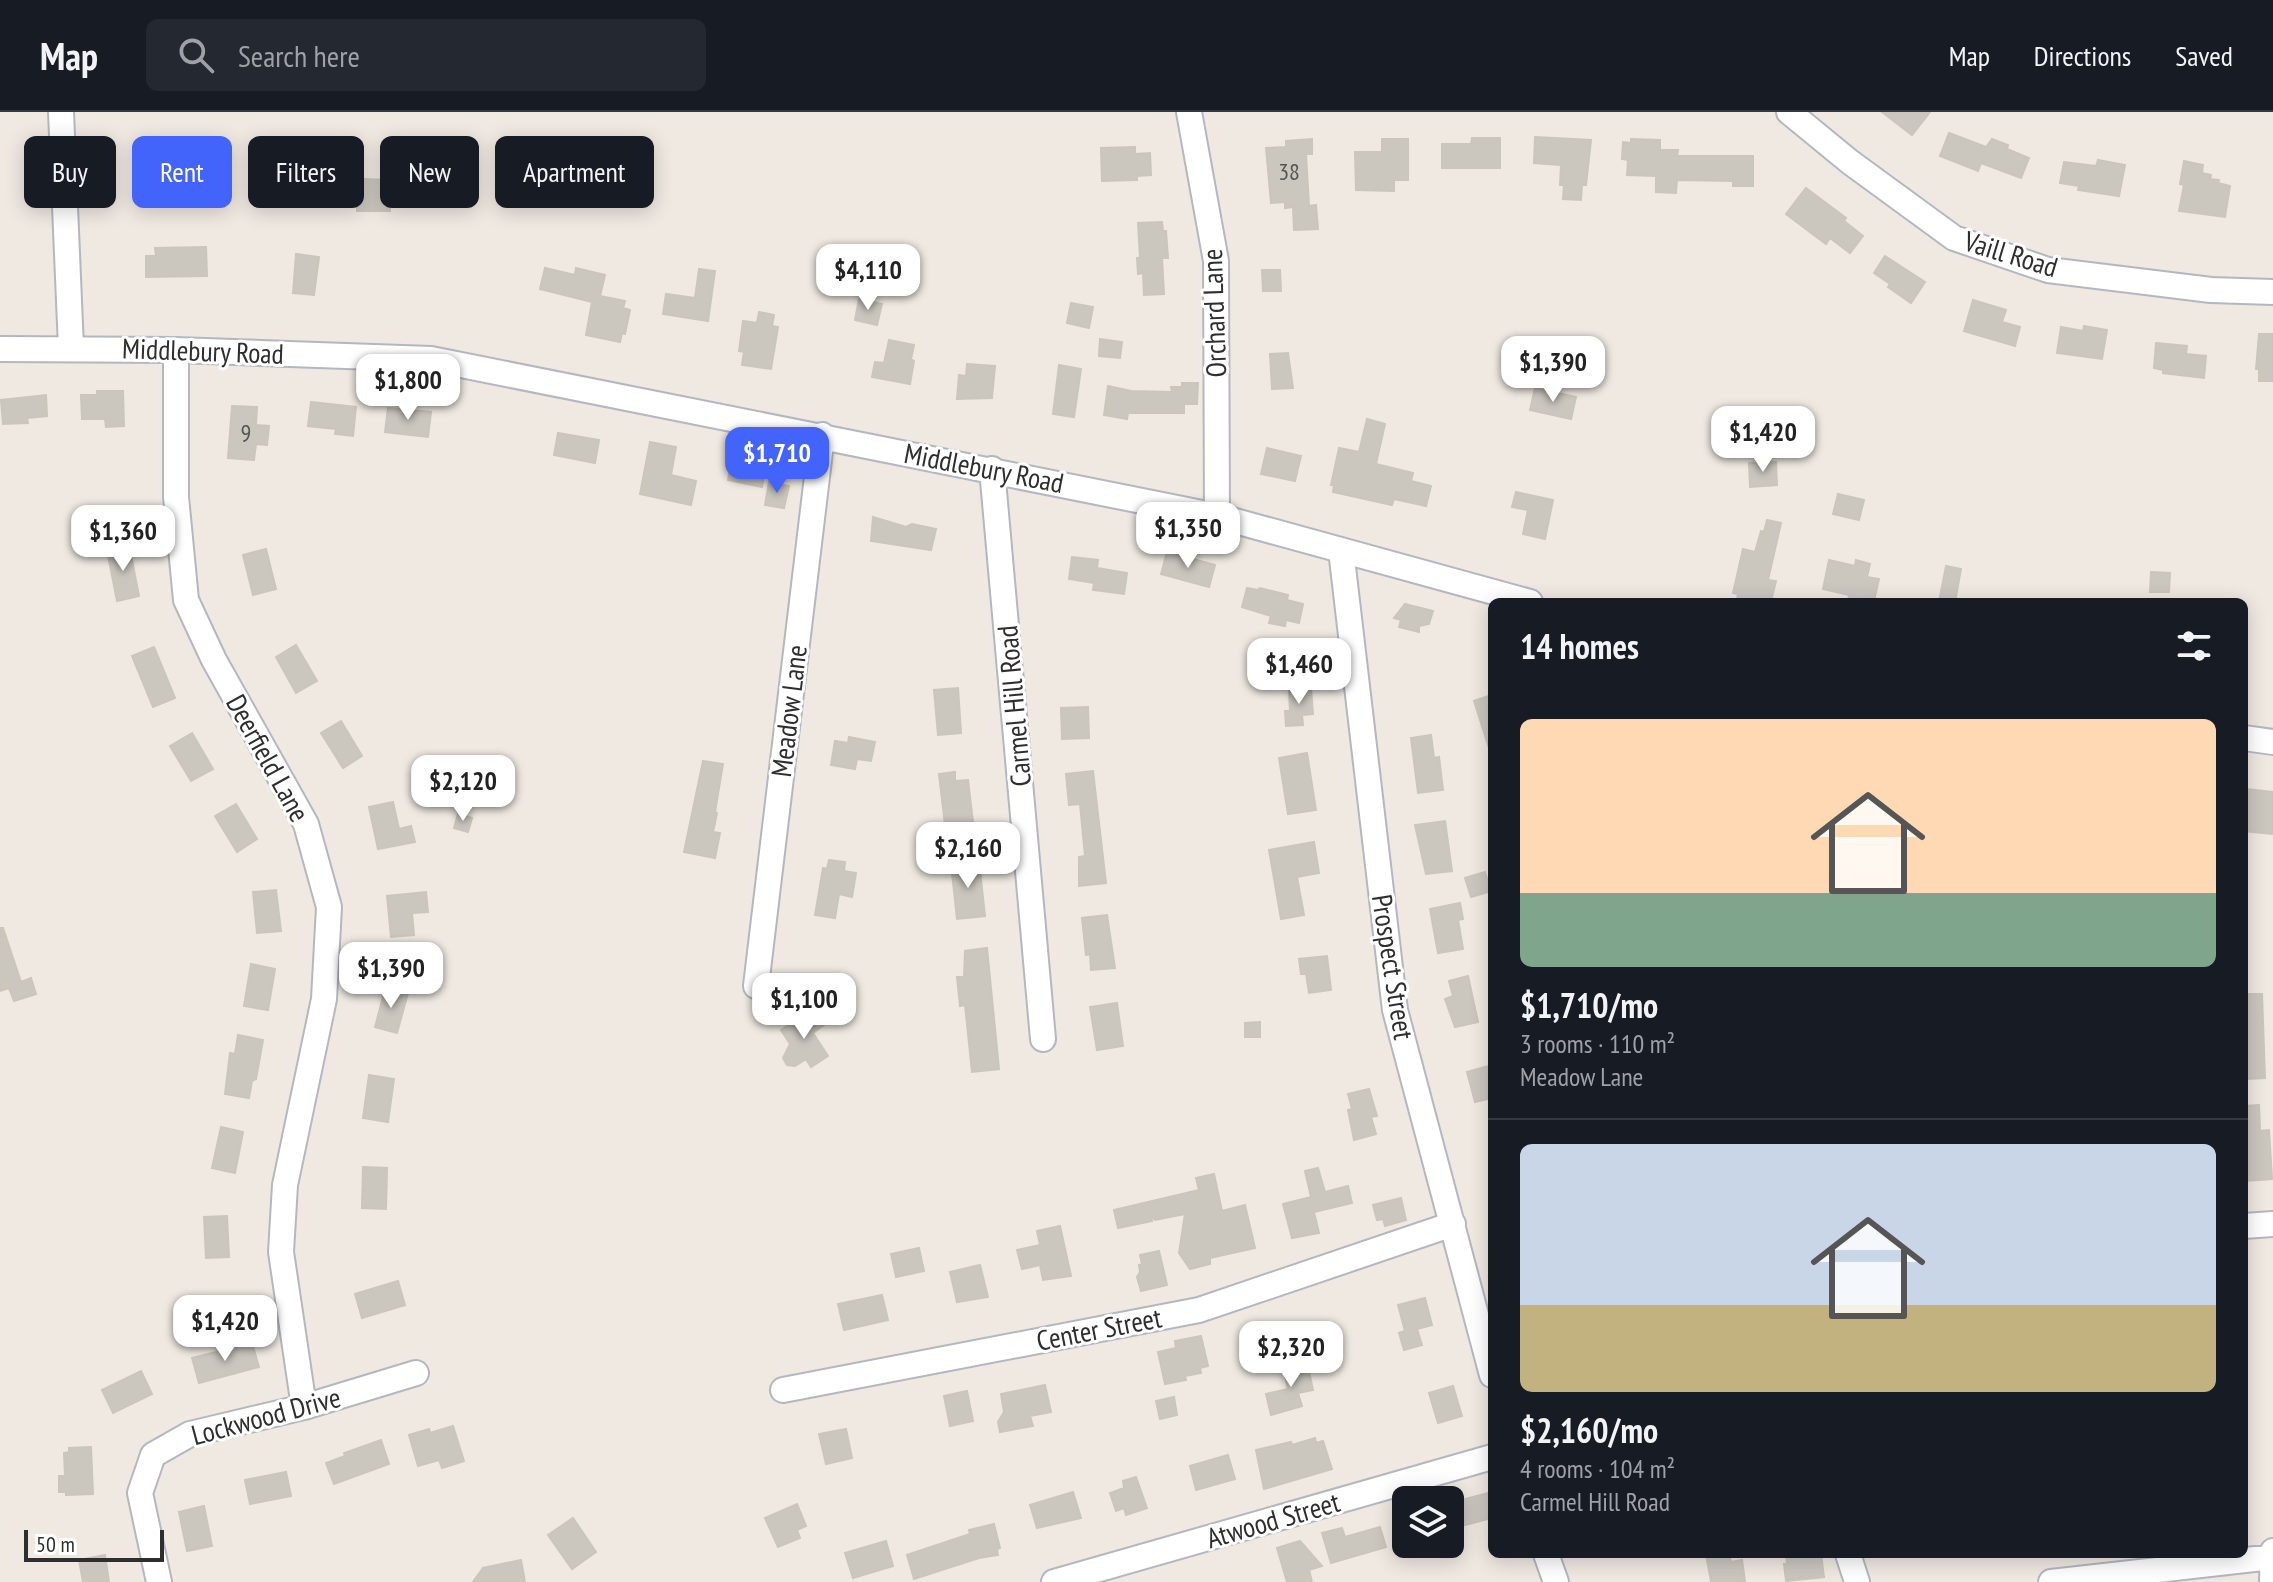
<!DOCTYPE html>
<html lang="en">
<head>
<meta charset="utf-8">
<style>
	:root { --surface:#171b24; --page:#242831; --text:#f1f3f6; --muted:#9ea1a6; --line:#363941; --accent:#4264fb }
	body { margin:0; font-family:"PT Sans Narrow",sans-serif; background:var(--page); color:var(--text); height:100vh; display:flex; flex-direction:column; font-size:30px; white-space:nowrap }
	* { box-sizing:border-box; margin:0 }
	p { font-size:26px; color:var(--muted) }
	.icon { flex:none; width:44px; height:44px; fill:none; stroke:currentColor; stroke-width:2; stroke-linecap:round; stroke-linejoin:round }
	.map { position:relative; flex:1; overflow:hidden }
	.sheet { position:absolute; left:1488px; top:486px; width:760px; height:960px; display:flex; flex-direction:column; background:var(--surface); border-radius:12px; box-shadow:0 4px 20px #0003 }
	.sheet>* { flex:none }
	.hud { position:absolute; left:24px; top:24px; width:760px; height:72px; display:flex; gap:16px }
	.fabs { position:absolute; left:1392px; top:1374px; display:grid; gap:16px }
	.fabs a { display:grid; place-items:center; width:72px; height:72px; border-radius:12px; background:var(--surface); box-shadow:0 4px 20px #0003; font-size:40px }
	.scale { position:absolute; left:24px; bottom:20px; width:140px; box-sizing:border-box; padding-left:8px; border:4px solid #2e2e2e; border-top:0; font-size:22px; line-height:28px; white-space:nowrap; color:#2e2e2e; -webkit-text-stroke:6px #fff; paint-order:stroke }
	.price { position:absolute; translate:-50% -68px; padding:0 18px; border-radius:16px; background:#fff; color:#222; font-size:26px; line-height:52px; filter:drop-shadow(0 2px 4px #0008) }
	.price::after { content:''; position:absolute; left:50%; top:48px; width:24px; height:18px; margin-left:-12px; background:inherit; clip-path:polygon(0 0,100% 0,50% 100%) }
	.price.selected { background:var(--accent); color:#fff }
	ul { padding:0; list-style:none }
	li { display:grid; align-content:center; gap:16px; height:424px; padding:0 32px }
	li+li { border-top:2px solid var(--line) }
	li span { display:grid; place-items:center; height:248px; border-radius:12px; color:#555 }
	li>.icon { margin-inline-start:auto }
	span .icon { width:144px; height:144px; fill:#fffc; stroke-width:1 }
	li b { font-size:34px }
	h2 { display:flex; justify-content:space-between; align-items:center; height:96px; padding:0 32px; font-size:34px }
	.pill { padding:0 28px; border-radius:12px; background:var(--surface); box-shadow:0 4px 20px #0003; font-size:28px; line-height:72px }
	.pill.selected { background:var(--accent); color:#fff }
	header { display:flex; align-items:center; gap:48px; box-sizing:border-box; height:112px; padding:0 40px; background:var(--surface); border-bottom:2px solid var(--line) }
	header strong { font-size:38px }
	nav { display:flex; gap:44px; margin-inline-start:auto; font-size:28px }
	.search { width:560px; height:72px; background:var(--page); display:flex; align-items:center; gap:20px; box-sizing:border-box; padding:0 28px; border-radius:12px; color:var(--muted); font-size:30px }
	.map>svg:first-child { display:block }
	.building { fill:#cbc7bf; stroke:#cbc5ba; stroke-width:2 }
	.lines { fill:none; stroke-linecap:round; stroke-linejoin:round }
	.minor-casing { stroke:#b4b7c1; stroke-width:28 }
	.minor { stroke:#fff; stroke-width:24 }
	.labels { text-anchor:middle; stroke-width:6; stroke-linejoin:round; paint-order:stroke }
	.number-label { font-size:24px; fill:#555452 }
	.street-label { font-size:28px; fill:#2e2e2e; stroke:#fff }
</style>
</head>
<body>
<header>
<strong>Map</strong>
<div class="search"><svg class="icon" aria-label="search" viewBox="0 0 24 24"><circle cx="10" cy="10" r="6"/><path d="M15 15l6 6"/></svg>Search here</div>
<nav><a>Map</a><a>Directions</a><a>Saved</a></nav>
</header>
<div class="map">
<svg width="2273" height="1470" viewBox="0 0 2273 1470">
	<rect width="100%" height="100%" fill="#efe9e1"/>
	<path class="building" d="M1882 0H1930L1912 23Z
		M1949 21 1986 35 1992 27 2008 33 2007 37 2029 46 2021 66 1981 51 1978 59 1940 44Z
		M1535 25 1591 28 1586 73H1582L1581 88 1563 87 1564 73H1560L1561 53 1534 51Z
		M1472 26H1500V56H1442V32H1471Z
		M1312 27V42H1306L1309 94 1316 93 1318 117 1294 118 1293 95 1285 96V90L1271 91 1266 36 1286 35V29Z
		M1382 27H1408V68H1394V79L1356 78 1355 40H1382Z
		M1631 27 1660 28V38H1678L1677 44H1753V74H1733V69L1677 68 1676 81 1656 80V64L1627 63 1628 48 1622 47 1623 30 1631 31Z
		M1135 35V42L1150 41 1151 63 1137 64V68L1102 69 1101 36Z
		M2098 48 2125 53 2119 84 2078 78 2079 74 2060 71 2064 50 2096 54Z
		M2184 49 2203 53 2202 61 2211 63 2210 67 2219 68 2218 71 2230 74 2225 105 2179 99 2184 73 2180 72Z
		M338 66 389 68 390 99H357V86H338Z
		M1806 76 1846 106 1844 109 1863 124 1850 141 1830 126 1826 132 1786 102Z
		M1162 110 1163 119H1166L1168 146H1162L1164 182 1144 183 1143 161 1138 162 1137 146H1140L1138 111Z
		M206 135 207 164 146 165V144H156L155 136Z
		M296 142 319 145 314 183 293 181Z
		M1885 144 1925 170 1911 191 1888 175 1890 172 1874 161Z
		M545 156 575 163 576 156 605 163 600 184 625 189 623 196 630 198 625 222 622 221 620 230 586 223 592 190 540 177Z
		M699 157 715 159 708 209 663 202 666 182 695 186Z
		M1262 158H1280L1281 179H1263Z
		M859 187 882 192 877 213 855 208Z
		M1973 188 2006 198 2002 210 2020 215 2015 234 1964 219Z
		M1071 191 1093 195 1089 216 1067 211Z
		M759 200 774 203 772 214 778 215 771 257 742 253 744 240 739 239 743 209 757 211Z
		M2084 214 2107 218 2102 247 2057 241 2061 215 2083 219Z
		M2259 222H2273V269H2259V257H2256Z
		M1100 227 1122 230 1120 246 1099 244Z
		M889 228 914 233 911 247 914 249 910 272 872 265 875 250 884 251Z
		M2156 231 2187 234 2186 242 2206 244 2204 266 2163 261V258L2154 256Z
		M1288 241 1293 276 1272 277 1270 242Z
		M967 252 995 254 992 286 957 287 959 263 966 264Z
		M1059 253 1081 257 1074 305 1053 302Z
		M1182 271H1198L1197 292H1184V301H1128L1127 307 1104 303 1108 274 1131 279 1172 280 1171 275H1182Z
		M1535 276 1576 285 1571 307 1530 298Z
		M97 279H123L124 314 106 315 105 307H82L81 283H97Z
		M46 283 47 304 27 306 28 311 3 312 1 288Z
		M311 290 356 295 353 324 335 322 336 317 308 314Z
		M232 294 257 295 256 313 269 314 267 333 256 332 254 348 228 346Z
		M388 296 431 300 428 325 385 320Z
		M1367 307 1385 312 1376 352 1413 361 1411 369 1431 374 1426 394 1394 387 1392 393 1333 380 1334 373H1331L1339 336 1359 340Z
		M558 321 599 328 595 351 554 343Z
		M650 330 676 335 671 363 696 369 691 393 640 382Z
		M1267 336 1301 344 1295 369 1261 362Z
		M732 347 766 353 762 375 728 368Z
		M1776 350 1777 373 1750 375 1749 351Z
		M769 370 789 374 784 396 765 393Z
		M1516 380 1553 388 1545 427 1523 422 1528 398 1512 395Z
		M1838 382 1864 388 1859 408 1833 402Z
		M873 405 906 415 912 412 936 417 931 438 871 429Z
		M1767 408 1781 411 1768 468 1776 469 1771 489 1763 487 1762 490H1748L1737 487 1738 482 1733 481 1743 437 1755 440 1761 419 1764 420Z
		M129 433 139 484 117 489 107 438Z
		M266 437 276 477 253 483 243 443Z
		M1167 440 1215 453 1209 475 1161 462Z
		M1072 445 1098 448 1097 456 1127 461 1124 482 1093 478 1094 471 1069 467Z
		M1829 448 1855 454 1856 448 1870 452 1867 465 1879 467 1874 489 1862 486 1861 490H1848L1849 483 1823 477Z
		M1946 454 1961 457 1955 490H1939Z
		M2151 460 2170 461 2169 480H2150Z
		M1247 476 1258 478 1260 476 1288 483 1287 488 1303 492 1299 511 1286 508 1285 514 1269 511 1271 504 1242 495Z
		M1405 492 1433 499 1429 512 1419 514V520L1399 515 1401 508 1394 506Z
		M296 533 317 569 296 581 276 545Z
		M154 535 175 586 153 595 132 544Z
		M958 576 961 621 938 623 934 578Z
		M1311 576 1313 602 1302 603 1303 613 1286 614 1285 599H1290L1289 578Z
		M1492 583V636H1489L1474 589Z
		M1088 595 1089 626 1062 627 1061 596Z
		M341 609 362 644 343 656 321 621Z
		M192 621 213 657 191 669 170 634Z
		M1431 623 1434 646 1439 645 1443 678 1418 681 1411 626Z
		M849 625 875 630 871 649 857 647 855 657 831 653 835 629 848 631Z
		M1307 641 1316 698 1288 702 1279 646Z
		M703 649 723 652 715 700 717 701 713 720 720 721 715 746 684 740Z
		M1093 659 1106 771 1079 774V745L1085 744 1080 692 1069 693 1066 662Z
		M955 660V669L968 668 973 710 945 713 939 662Z
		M2246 677 2273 680 2272 722 2244 719Z
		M393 690 399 717 411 714 415 730 378 737 369 695Z
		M236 692 257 727 237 740 215 704Z
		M458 702 472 706 468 720 454 716Z
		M1445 709 1452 759 1426 762 1415 713Z
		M1314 730 1319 761 1297 765 1304 803 1281 807 1269 738Z
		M829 748 845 750 844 759 856 761 852 785 839 782 835 806 815 803 823 756 827 757Z
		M979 749 985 804 957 807 951 752Z
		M1485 760 1491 779 1471 785 1465 766Z
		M276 778 281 819 257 821 253 780Z
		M426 780 428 800 412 801 414 823 391 825 387 784Z
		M1460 791 1463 807 1458 808 1463 837 1438 841 1430 797Z
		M1107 803 1115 856 1091 858 1090 842 1086 843 1082 806Z
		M0 816H3L21 870 31 866 36 882 14 889 9 876 0 879Z
		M987 836 999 957 972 960 965 893 960 894 957 865H964L965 839Z
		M1327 844 1331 878 1309 881 1306 862H1301L1299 847Z
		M251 852 275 857 268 898 244 894Z
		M1468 864 1478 910 1455 915 1445 887 1453 884 1449 869Z
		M386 874 408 881 397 921 375 915Z
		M2244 882H2262L2265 966 2246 967 2244 960Z
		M1117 891 1123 934 1097 938 1090 895Z
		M813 897 824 913 813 921 828 944 811 955 806 947 795 954 787 953 783 946 790 932 781 918Z
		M1260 910V925H1245V911Z
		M238 923 263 928 256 967 252 969 249 986 225 982 230 941 235 942Z
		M1492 953V986L1475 990 1467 960Z
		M369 963 394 967 388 1010 363 1006Z
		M1369 977 1377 1004 1371 1005 1376 1022 1354 1028 1348 998 1352 997 1348 982Z
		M2259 993 2260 1019 2269 1018 2272 1067 2245 1069 2244 994Z
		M221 1015 243 1020 235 1061 212 1056Z
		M363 1055 387 1056 386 1097 362 1096Z
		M1318 1056 1325 1080 1348 1074 1352 1091 1314 1100 1319 1121 1292 1126 1283 1092 1311 1085 1305 1059Z
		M1214 1062 1222 1099 1245 1093 1255 1136 1210 1146V1152L1190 1157 1179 1141 1185 1102 1155 1108 1150 1103 1152 1109 1118 1116 1114 1098 1199 1078 1196 1066Z
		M1401 1086 1406 1108 1385 1114 1383 1107 1377 1108 1373 1093Z
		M227 1104 229 1145 206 1146 204 1105Z
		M1060 1114 1071 1164 1043 1168 1040 1153 1022 1157 1017 1138 1040 1133 1037 1119Z
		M919 1136 924 1159 896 1165 891 1142Z
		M1159 1139 1167 1173 1141 1179 1137 1165 1140 1160 1139 1153 1142 1152 1140 1143Z
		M980 1153 988 1185 957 1190 950 1160Z
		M398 1169 405 1193 362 1206 355 1182Z
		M882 1183 888 1208 844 1218 838 1192Z
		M1425 1186 1432 1213 1417 1217 1422 1233 1404 1238 1399 1221 1405 1219 1398 1193Z
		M1201 1224 1208 1254 1200 1256 1201 1261 1185 1264 1186 1268 1165 1272 1158 1240 1176 1236 1175 1229Z
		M252 1231 259 1255 199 1271 192 1246Z
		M1307 1250 1313 1278 1298 1281 1302 1294 1271 1303 1266 1282 1288 1277 1283 1256Z
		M141 1259 152 1282 113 1301 102 1278Z
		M1045 1273 1051 1300 1030 1304 1033 1314 1000 1320 998 1310 1004 1300 1001 1282Z
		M1453 1274 1462 1304 1438 1311 1429 1281Z
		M967 1279 973 1309 950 1314 944 1284Z
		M1174 1285 1177 1303 1160 1307 1156 1289Z
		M453 1314 464 1349 442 1356 439 1348 418 1354 409 1323 429 1317 430 1321Z
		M846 1317 852 1346 826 1352 819 1322Z
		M1315 1326 1316 1331 1323 1329 1332 1357 1264 1377 1256 1338 1291 1330 1292 1333Z
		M381 1328 389 1352 334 1372 326 1351 345 1344 344 1341Z
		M91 1335 93 1382 66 1383V1380H59V1364H65L64 1341 69 1340V1336Z
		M1228 1343 1235 1367 1196 1378 1190 1354Z
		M286 1360 291 1384 250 1392 245 1368Z
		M1136 1365 1147 1396 1126 1403 1124 1396 1116 1399 1110 1381 1124 1376 1123 1369Z
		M1073 1380 1081 1406 1037 1416 1030 1393Z
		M1492 1380V1406L1450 1417V1396L1455 1394 1454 1390Z
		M797 1392 806 1414 797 1418 800 1426 778 1435 765 1406Z
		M204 1394 212 1434 187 1439 179 1400Z
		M573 1406 596 1440 572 1457 548 1423Z
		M994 1412 1000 1436 997 1437 998 1443 979 1446 914 1467 907 1443 970 1422 969 1418Z
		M1380 1415 1386 1435 1331 1451 1322 1421 1342 1416 1345 1425Z
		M886 1429 893 1454 853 1466 845 1441Z
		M1300 1429 1322 1454 1309 1458 1312 1470H1287L1277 1436Z
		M1706 1442H1729L1731 1450 1742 1448 1745 1469 1711 1470Z
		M1786 1442H1821L1824 1465 1786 1469 1784 1452H1787Z
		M105 1443 109 1470H83L79 1448Z
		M521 1448 525 1470H473L483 1456Z"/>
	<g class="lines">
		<defs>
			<path id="minor" d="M61 0 71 236
				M1189 0 1216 149 1217 404
				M1789 0 1850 50 1954 126 2048 158 2211 178 2273 180
				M0 237 176 238 431 247 1217 404 1530 490
				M176 238V385L186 488 214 548 306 712 329 795 324 887 285 1073 281 1140 304 1295
				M992 357 1043 927
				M1341 438 1395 898 1492 1263
				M2244 626 2273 630
				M756 874 822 323
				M2244 1114 2273 1112
				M783 1278 1199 1198 1453 1112
				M1546 1442 1556 1470
				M1848 1442 1857 1470
				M159 1470 140 1381 153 1343 190 1322 304 1295 416 1261
				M1054 1470 1492 1345
				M2051 1470 2273 1445
				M2272 1470 2273 1439"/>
		</defs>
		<use href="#minor" class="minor-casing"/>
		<use href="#minor" class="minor"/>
	</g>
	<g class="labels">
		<g class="number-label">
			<text x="1289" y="68">38</text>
			<text x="246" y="329">9</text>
		</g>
		<g class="street-label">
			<text transform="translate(2011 142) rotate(17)" y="10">Vaill Road</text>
			<text transform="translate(1214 201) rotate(-92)" y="10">Orchard Lane</text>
			<text transform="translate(203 239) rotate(2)" y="10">Middlebury Road</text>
			<text transform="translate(984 356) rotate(11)" y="10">Middlebury Road</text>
			<text transform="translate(1014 594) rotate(-95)" y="10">Carmel Hill Road</text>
			<text transform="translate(789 599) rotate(-83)" y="10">Meadow Lane</text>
			<text transform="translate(268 646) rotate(61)" y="10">Deerfield Lane</text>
			<text transform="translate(1393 855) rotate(81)" y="10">Prospect Street</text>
			<text transform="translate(1099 1217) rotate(-11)" y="10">Center Street</text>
			<text transform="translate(266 1304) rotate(-15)" y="10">Lockwood Drive</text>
			<text transform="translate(1273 1408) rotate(-16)" y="10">Atwood Street</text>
		</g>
	</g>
</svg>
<div class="fabs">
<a><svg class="icon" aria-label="layers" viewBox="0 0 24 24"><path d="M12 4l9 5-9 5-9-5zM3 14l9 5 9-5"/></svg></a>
</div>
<div class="scale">50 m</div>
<b class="price" style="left:868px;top:200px">$4,110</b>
<b class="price" style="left:1553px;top:292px">$1,390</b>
<b class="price" style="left:408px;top:310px">$1,800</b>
<b class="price" style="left:1763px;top:362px">$1,420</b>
<b class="price selected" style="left:777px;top:383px">$1,710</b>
<b class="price" style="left:1188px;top:458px">$1,350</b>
<b class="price" style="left:123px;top:461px">$1,360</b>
<b class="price" style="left:1299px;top:594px">$1,460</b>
<b class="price" style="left:463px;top:711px">$2,120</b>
<b class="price" style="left:968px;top:778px">$2,160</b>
<b class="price" style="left:391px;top:898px">$1,390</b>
<b class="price" style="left:804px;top:929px">$1,100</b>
<b class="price" style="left:225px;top:1251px">$1,420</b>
<b class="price" style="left:1291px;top:1277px">$2,320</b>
<div class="hud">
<a class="pill">Buy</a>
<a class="pill selected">Rent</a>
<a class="pill">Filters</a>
<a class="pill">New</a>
<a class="pill">Apartment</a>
</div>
<section class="sheet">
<h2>14 homes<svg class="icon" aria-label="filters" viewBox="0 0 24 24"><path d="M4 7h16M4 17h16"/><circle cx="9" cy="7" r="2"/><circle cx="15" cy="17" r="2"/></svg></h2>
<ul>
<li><span style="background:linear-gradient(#ffd9b3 70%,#7fa58c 0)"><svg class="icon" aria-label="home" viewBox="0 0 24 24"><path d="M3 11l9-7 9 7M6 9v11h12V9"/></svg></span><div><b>$1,710/mo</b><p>3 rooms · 110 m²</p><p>Meadow Lane</p></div></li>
<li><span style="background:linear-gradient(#c9d6e8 65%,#c2b280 0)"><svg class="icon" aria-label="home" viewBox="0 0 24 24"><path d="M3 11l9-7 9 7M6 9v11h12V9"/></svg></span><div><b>$2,160/mo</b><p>4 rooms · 104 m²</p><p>Carmel Hill Road</p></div></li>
</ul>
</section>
</div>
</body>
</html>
